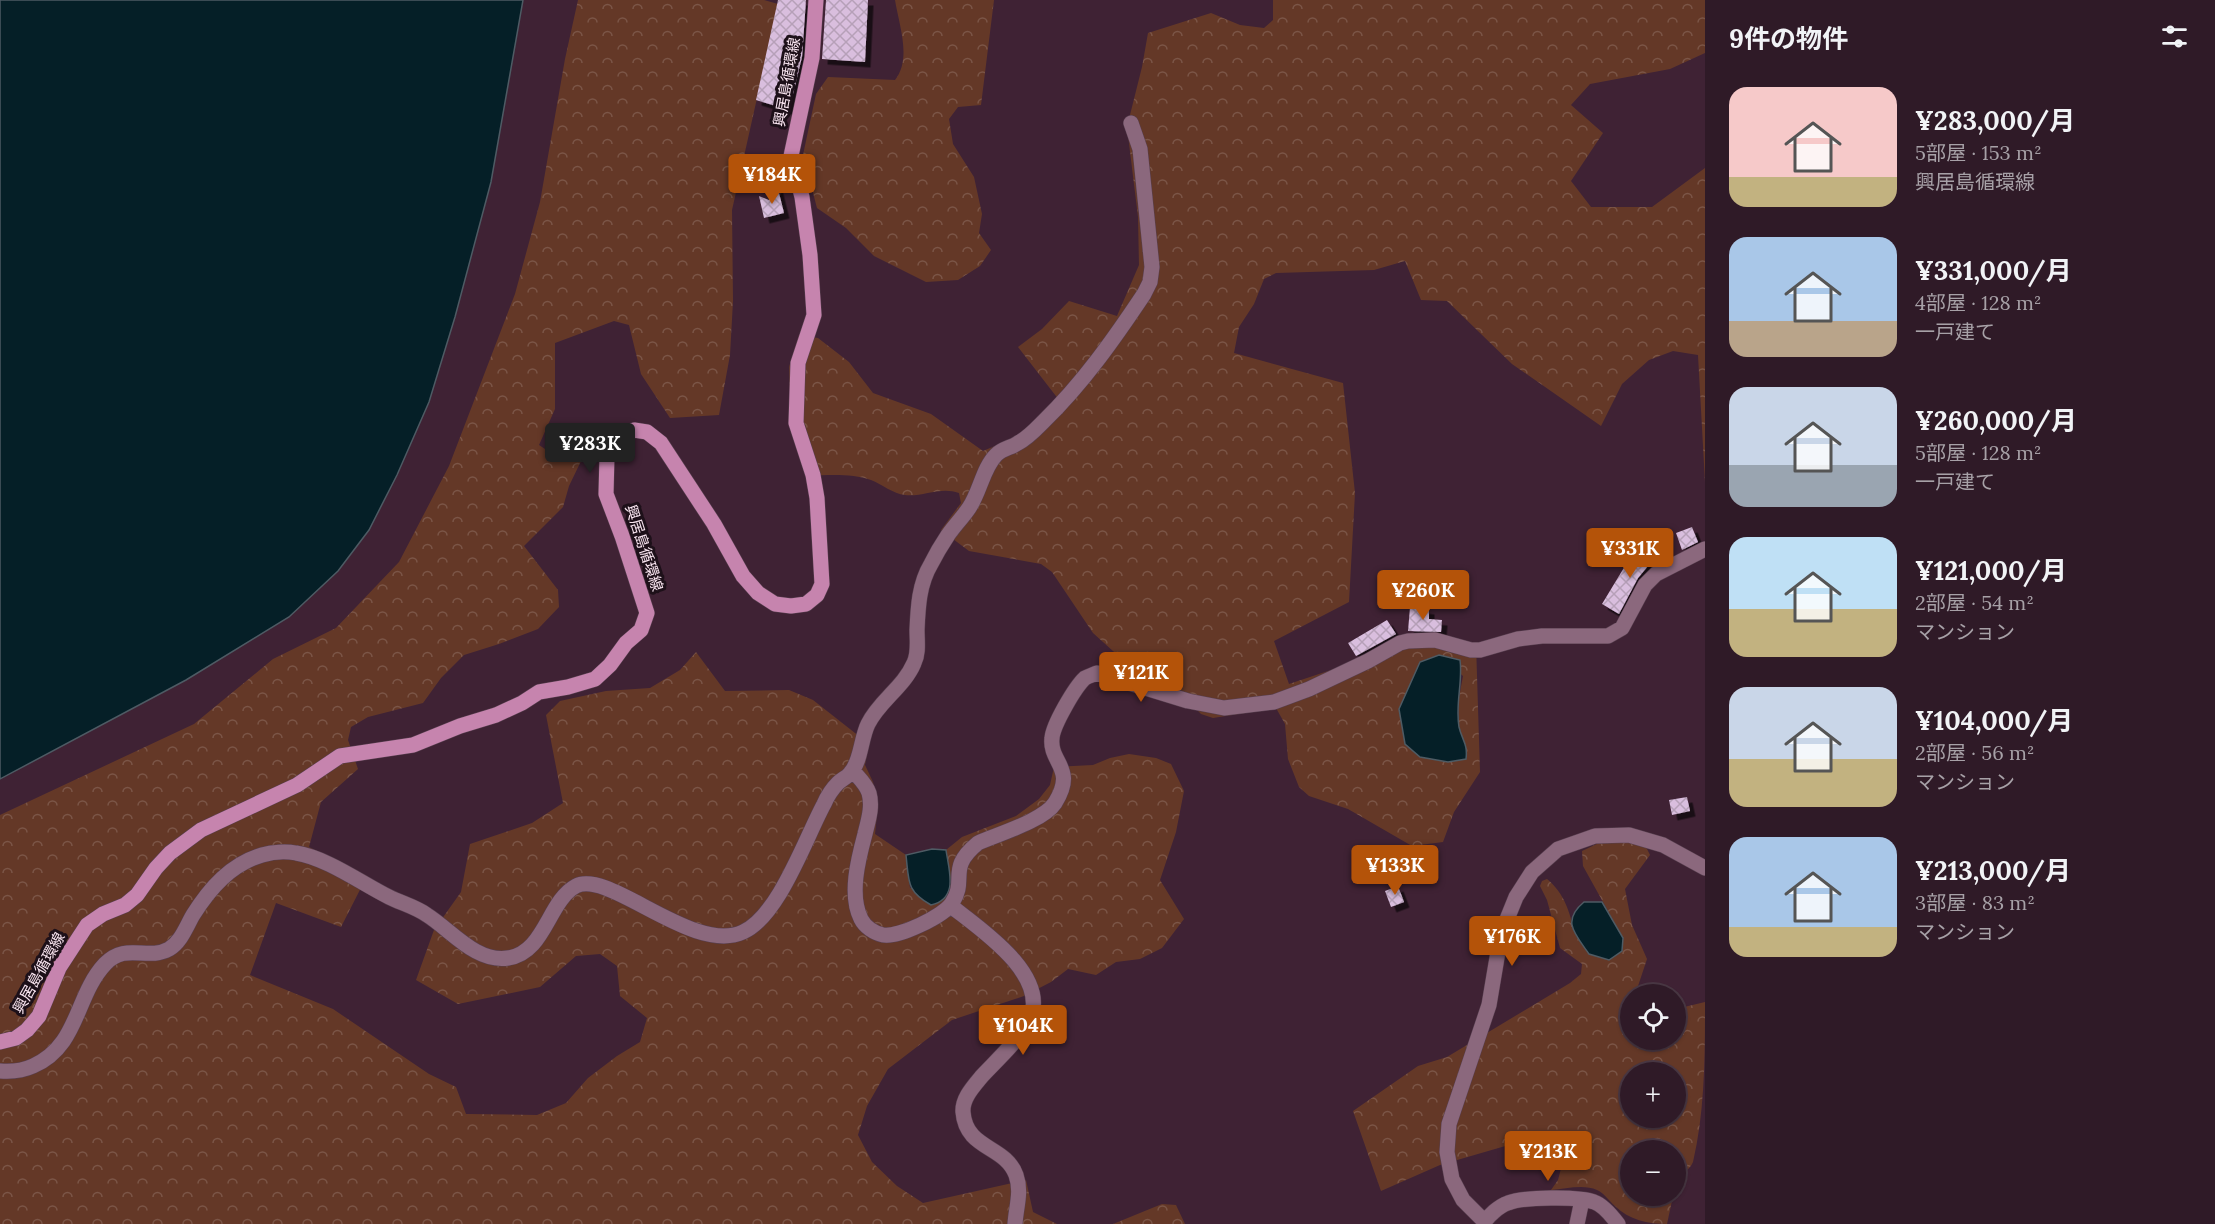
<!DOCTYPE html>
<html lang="ja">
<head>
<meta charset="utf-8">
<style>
	:root { --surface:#2f1a27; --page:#3b2733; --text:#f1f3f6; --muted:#a7a1a7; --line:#4a3844; --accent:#b45309 }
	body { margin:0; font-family:Lora,"Noto Sans JP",serif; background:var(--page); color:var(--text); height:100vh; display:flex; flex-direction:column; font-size:22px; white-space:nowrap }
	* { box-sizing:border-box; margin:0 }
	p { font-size:20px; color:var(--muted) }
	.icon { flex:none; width:33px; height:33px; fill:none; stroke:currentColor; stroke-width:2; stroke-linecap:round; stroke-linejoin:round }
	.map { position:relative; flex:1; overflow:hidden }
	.side { display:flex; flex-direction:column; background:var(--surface); width:510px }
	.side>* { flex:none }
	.controls { position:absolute; left:1620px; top:984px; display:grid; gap:12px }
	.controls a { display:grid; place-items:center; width:66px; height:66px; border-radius:50%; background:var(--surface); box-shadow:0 2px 4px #0004,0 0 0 2px var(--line); font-size:30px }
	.price { position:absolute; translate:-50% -51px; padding:0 14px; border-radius:6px; background:var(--accent); color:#fff; font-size:20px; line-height:39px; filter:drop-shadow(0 2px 3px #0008) }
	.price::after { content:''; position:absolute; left:50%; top:36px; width:18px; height:14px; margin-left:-9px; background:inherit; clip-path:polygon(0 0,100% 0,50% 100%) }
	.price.on { background:#222; color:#fff }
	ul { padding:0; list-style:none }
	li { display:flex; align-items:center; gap:18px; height:150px; padding:0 24px }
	li span { display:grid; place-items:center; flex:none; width:168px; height:120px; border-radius:18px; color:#555 }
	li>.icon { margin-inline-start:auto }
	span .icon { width:72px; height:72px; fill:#fffc; stroke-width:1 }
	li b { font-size:26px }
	h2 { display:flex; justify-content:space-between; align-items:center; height:72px; padding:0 24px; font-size:26px }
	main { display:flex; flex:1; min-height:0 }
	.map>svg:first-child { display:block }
	.forest { fill:url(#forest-crowns); fill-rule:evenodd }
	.water { fill:#051f27; stroke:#4e5b64; stroke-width:1.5 }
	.building { fill:url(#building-cross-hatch); filter:url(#shadow) }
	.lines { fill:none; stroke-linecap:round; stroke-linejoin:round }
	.minor-casing { stroke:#573f4f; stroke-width:16 }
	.major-casing { stroke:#573f4f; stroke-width:16 }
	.minor { stroke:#8b687d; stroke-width:15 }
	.major { stroke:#c684ae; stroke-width:15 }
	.labels { text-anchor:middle; stroke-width:6; stroke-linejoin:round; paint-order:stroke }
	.street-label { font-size:15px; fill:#fae6f1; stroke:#1d1019 }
</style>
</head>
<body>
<main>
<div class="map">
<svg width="1705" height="1224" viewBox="0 0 1705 1224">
	<defs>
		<pattern id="forest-crowns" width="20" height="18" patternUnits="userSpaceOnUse" patternTransform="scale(1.5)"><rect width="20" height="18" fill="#643827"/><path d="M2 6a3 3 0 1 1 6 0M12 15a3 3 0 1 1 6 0" fill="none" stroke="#7b5547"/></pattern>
		<pattern id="building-cross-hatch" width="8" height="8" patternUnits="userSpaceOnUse" patternTransform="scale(1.5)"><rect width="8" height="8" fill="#d9bede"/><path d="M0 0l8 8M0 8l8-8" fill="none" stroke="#b6a0b8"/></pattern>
		<filter id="shadow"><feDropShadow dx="5.5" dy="5.5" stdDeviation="0" flood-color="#0009"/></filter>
	</defs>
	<rect width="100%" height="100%" fill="#3f2234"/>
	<path class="forest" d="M578 0H764L778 4 732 210 733 301 730 355 719 415 670 418 641 374 629 325 614 321 555 343V409L539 445 545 449 564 447 579 451 582 459 569 486 563 507 524 546 558 590 559 607 538 629 499 644 464 655 441 678 423 703 368 717 351 727 348 740 358 769 321 802 309 847 367 876 341 927 276 903 250 975 333 1009 429 1074 456 1087 466 1114 537 1115 566 1103 588 1078 617 1056 640 1042 647 1018 620 996 617 966 600 954 576 956 540 987 458 1004 416 980 434 930 461 892 470 844 532 823 563 803 546 715 560 701 606 691 650 688 680 670 696 652 725 691 789 690 813 700 869 744 865 765 873 782 878 805 875 834 906 855 910 888 951 885 946 850 962 837 1016 816 1039 799 1050 785 1054 767 1093 765 1110 758 1129 754 1156 758 1171 764 1184 791 1176 832 1160 880 1184 919 1162 948 1140 959 1116 962 1096 975 1068 969 1051 982 1024 996 952 1020 888 1069 867 1106 858 1135 872 1162 897 1186 923 1203 1026 1180 1033 1212 1057 1224H0V815L194 724 273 659 336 628 399 562 449 466 515 294 540 202 565 59Z
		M895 0H994L981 105 958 107 949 119 953 144 974 177 982 214 979 233 991 250 980 266 958 280 926 282 874 256 846 228 817 208 803 155 816 94 828 77 895 80C912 59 899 25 895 0Z
		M1273 0H1705V53L1670 69 1590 84 1571 105 1603 133 1571 181 1591 207H1652L1705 168V482L1698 355 1673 351 1649 360 1622 384 1601 426 1512 364 1447 301 1421 300 1405 261 1374 270 1276 273 1264 279 1254 304 1239 327 1234 353 1343 383 1355 493 1349 602 1274 641 1289 684 1349 664 1401 635 1476 644 1480 772 1454 812 1443 842 1412 846 1348 809 1309 796 1299 787 1288 759 1285 724 1276 708 1213 718 1201 714 1174 686 1123 660 1093 633 1052 572 1041 564 969 551 941 530 961 503 959 493C941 486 923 497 905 495 893 494 882 484 871 480 852 473 827 475 807 476L790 423 789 367 799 335 818 338 849 362 873 393 931 414 983 451 1016 437 1059 400 1018 347 1042 329 1069 301 1117 316 1139 265 1138 217 1127 127 1142 67 1148 33 1211 13 1240 25 1264 28 1273 20ZM1439 655 1463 676 1458 703 1459 727Z
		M1629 841 1646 847 1650 855 1625 889 1632 925 1647 959 1637 989 1645 994H1630V1040H1676V1009L1705 1002C1705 1055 1705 1111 1693 1162 1690 1171 1678 1174 1676 1183V1150H1630V1196H1673L1667 1224C1648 1224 1629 1220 1615 1206 1609 1201 1604 1193 1597 1190 1584 1184 1565 1189 1551 1190L1558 1180 1564 1157 1555 1140 1543 1135 1440 1165 1381 1191 1353 1111 1418 1066 1447 1057 1570 983 1581 974 1582 964 1560 948 1547 900 1540 886 1542 881 1547 879C1565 894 1569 911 1575 933L1623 938 1583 866 1582 851 1601 842ZM1630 1072H1676V1118H1630Z
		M1162 1204 1176 1205 1185 1224H1113Z"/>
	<path class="water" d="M0 0H523L491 182 455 317 429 402 397 475 369 530 338 571 289 617 186 680 0 779Z
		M1439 655 1460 660C1463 682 1455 704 1459 727 1462 740 1468 744 1466 759L1448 762 1420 757 1405 744 1399 709 1420 662Z
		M932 849 946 850C949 871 959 899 931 905 906 891 909 881 906 855Z
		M1584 902H1602L1623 938 1622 951 1609 960 1589 954C1575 934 1561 921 1584 902Z"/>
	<path class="building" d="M778 0H806L802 57 789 110 756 100Z
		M826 0H868L865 62 822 59Z
		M777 185 784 213 764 218 759 196 769 200Z
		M1692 527 1698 542 1682 550 1676 533Z
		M1656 547 1662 559 1648 566 1638 578 1619 614 1602 604 1628 561Z
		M1410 607 1429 609V619L1442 620 1441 632 1408 631Z
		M1387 620 1396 634 1356 656 1348 643Z
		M1687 797 1690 811 1672 815 1669 800Z
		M1398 886 1404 902 1391 907 1385 891Z"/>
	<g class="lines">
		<defs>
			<path id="minor" d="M853 771C859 778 866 784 869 793 873 807 868 821 865 834 858 860 849 895 861 919 865 927 874 933 883 935 898 938 944 916 952 903 968 879 946 869 978 843 998 834 1043 821 1055 803 1077 768 1049 763 1052 738 1053 725 1075 687 1085 678 1088 676 1093 675 1097 673L1188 701 1224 708 1274 702 1309 689 1368 661 1400 643 1408 641 1435 640 1471 650H1480L1518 639 1542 636H1608L1622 628 1645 585 1656 574 1705 549
				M951 906C980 929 1047 973 1031 1017 1026 1033 994 1063 982 1076 974 1086 962 1098 963 1112 966 1150 1005 1145 1016 1175 1022 1192 1016 1207 1015 1224
				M0 1071C12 1072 22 1071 33 1066 79 1046 75 996 105 964 126 942 147 961 169 949 181 942 186 927 193 915 210 888 231 864 262 855 272 852 286 851 296 853 327 858 361 883 389 897 401 903 416 907 427 915 451 930 476 963 508 958 545 953 548 901 576 886 609 869 693 955 743 932 779 916 806 837 824 804 827 797 833 788 838 783 842 779 848 777 851 772 861 761 861 738 868 724 879 701 904 687 914 663 919 653 917 641 917 630 918 607 919 584 931 564 936 554 942 544 948 535 955 525 963 517 969 508 980 492 983 468 996 455 1003 448 1011 448 1018 443 1028 438 1037 428 1044 421 1083 383 1114 339 1144 294L1150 282 1152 267 1140 149 1131 123
				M1484 1221 1463 1200 1452 1179 1447 1152 1449 1124 1489 1005 1501 934 1516 897 1532 872 1558 849 1595 836 1629 835 1663 845 1705 868
				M1483 1224C1488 1216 1499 1206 1508 1203 1523 1197 1579 1196 1594 1202 1603 1205 1612 1216 1618 1224
				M1577 1224 1582 1200"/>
			<path id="major" d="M0 1042 16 1038 27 1030 39 1016 59 968 87 925 103 914 125 905 137 895 156 868 170 853 201 830 297 785 340 756 413 745 460 726 496 715 522 703 539 692 568 687 595 679 610 665 626 643 641 630 647 613 622 536 606 494 607 456 611 445 621 436 634 430 647 432 661 443 714 524 743 576 758 593 775 604 791 606 806 604 817 595 822 584 817 498 813 475 796 423 798 363 814 315 810 255 802 197 791 156 812 58 816 0"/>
		</defs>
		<use href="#minor" class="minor-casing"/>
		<use href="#major" class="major-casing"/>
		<use href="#minor" class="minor"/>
		<use href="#major" class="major"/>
	</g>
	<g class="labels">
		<g class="street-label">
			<text transform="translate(787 82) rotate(-80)" y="5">興居島循環線</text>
			<text transform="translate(644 548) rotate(72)" y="5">興居島循環線</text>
			<text transform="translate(39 973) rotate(-61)" y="5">興居島循環線</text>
		</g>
	</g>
</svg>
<div class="controls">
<a><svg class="icon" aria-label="locate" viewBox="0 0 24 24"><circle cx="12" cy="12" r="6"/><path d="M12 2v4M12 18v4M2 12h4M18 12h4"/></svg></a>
<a>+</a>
<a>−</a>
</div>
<b class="price" style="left:772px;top:205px">¥184K</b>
<b class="price on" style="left:590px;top:474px">¥283K</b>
<b class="price" style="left:1630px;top:579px">¥331K</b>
<b class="price" style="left:1423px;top:621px">¥260K</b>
<b class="price" style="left:1141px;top:703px">¥121K</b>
<b class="price" style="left:1395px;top:896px">¥133K</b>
<b class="price" style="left:1512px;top:967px">¥176K</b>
<b class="price" style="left:1023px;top:1056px">¥104K</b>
<b class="price" style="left:1548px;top:1182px">¥213K</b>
</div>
<section class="side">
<h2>9件の物件<svg class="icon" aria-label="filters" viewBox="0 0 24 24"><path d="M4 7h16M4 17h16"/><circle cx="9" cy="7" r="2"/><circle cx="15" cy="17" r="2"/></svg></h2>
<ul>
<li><span style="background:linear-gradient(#f6c9c9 75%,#c2b280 0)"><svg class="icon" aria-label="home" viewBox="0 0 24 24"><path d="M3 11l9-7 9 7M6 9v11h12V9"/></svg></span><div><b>¥283,000/月</b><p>5部屋 · 153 m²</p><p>興居島循環線</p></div></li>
<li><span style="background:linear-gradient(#a9c7e8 70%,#b9a48a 0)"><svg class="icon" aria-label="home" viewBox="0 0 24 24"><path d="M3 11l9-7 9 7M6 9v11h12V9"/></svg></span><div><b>¥331,000/月</b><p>4部屋 · 128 m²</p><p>一戸建て</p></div></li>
<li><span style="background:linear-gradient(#c9d6e8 65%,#9aa5b1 0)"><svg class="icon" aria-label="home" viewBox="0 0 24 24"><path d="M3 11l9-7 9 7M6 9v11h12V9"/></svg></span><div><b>¥260,000/月</b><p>5部屋 · 128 m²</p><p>一戸建て</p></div></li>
<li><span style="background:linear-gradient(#bfe0f5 60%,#c2b280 0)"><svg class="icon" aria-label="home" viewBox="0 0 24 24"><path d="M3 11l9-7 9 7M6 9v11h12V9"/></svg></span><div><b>¥121,000/月</b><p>2部屋 · 54 m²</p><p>マンション</p></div></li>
<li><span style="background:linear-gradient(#c9d6e8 60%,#c2b280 0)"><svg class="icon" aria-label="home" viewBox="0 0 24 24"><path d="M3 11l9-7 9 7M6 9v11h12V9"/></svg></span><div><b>¥104,000/月</b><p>2部屋 · 56 m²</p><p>マンション</p></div></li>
<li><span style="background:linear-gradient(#a9c7e8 75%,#c2b280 0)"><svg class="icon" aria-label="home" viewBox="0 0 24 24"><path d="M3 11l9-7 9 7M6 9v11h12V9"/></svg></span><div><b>¥213,000/月</b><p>3部屋 · 83 m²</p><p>マンション</p></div></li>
</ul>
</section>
</main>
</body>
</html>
